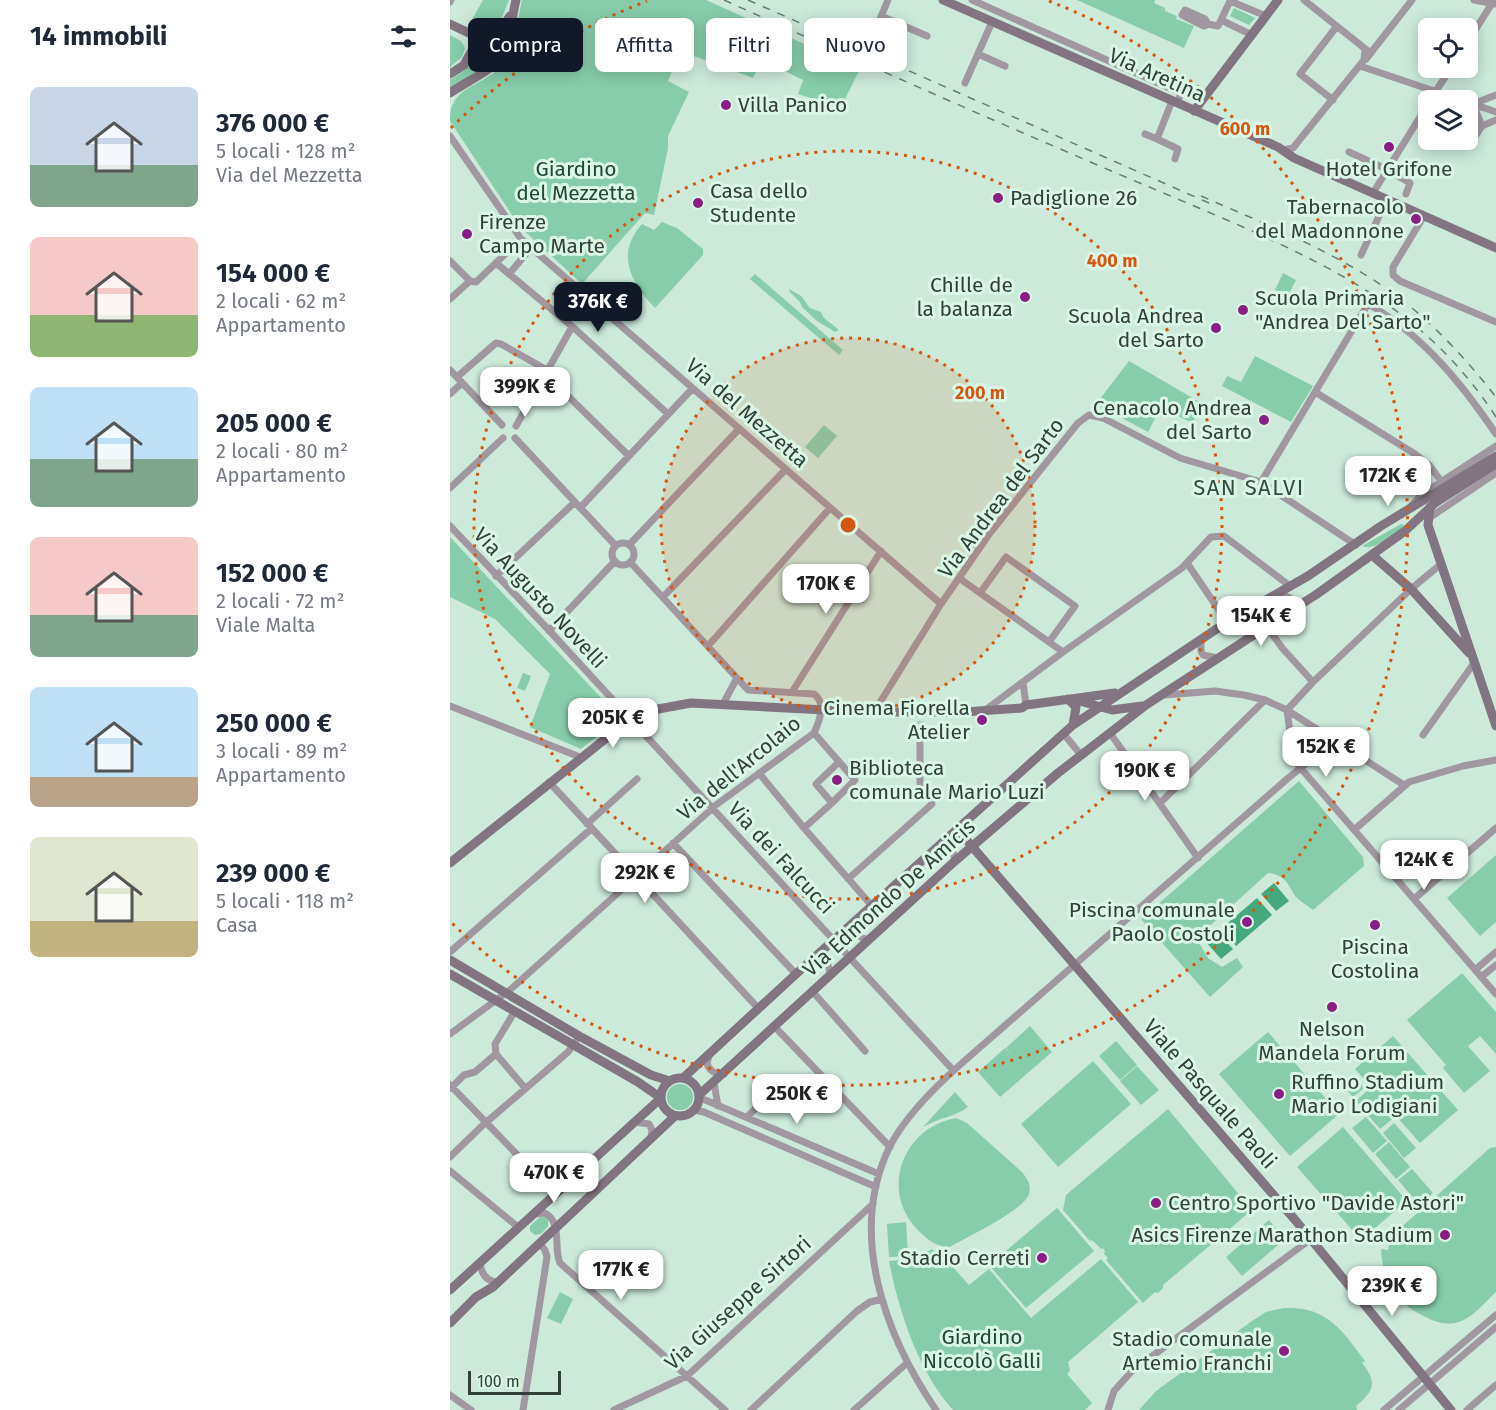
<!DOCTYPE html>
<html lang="it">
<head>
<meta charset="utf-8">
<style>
	:root { --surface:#fff; --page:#f2f2f3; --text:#1f2937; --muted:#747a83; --accent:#111827 }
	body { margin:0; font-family:"Fira Sans",sans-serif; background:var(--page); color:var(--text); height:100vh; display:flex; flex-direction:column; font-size:22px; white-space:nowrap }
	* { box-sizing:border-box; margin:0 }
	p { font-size:20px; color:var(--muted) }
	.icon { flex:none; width:33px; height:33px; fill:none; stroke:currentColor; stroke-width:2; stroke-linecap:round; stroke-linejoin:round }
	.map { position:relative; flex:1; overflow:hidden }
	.panel { display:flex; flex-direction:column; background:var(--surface); width:450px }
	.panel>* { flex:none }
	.banner { position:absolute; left:18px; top:18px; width:570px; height:54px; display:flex; gap:12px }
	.fabs { position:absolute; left:968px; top:18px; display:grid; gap:12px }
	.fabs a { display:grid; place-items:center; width:60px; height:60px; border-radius:9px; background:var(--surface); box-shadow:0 3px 15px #0003; font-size:30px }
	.scale { position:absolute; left:18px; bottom:15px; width:93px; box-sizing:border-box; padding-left:6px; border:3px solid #333f39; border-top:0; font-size:16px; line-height:21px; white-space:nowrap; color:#333f39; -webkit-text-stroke:4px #d9f6e7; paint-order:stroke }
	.price { position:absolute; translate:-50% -51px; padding:0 14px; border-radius:12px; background:#fff; color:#222; font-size:20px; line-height:39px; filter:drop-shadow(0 2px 3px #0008) }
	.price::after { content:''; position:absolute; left:50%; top:36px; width:18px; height:14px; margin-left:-9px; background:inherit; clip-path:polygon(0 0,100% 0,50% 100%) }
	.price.selected { background:var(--accent); color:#fff }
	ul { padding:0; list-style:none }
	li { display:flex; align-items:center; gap:18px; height:150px; padding:0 30px }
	li span { display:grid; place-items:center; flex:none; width:168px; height:120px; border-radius:9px; color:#555 }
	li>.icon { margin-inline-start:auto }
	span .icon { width:72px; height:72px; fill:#fffc; stroke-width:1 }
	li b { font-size:26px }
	h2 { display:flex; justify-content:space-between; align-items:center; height:72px; padding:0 30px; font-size:26px }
	.chip { padding:0 21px; border-radius:9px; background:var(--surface); box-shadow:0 3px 15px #0003; font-size:21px; line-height:54px }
	.chip.selected { background:var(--accent); color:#fff }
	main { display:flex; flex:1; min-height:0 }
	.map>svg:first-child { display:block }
	.green { fill:#87cdab }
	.water { fill:#45a87e }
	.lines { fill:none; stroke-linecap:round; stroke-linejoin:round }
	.street-tunnel { stroke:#adc7ba; stroke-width:7; stroke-dasharray:7 3.5; stroke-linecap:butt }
	.street { stroke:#a197a0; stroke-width:7 }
	.secondary { stroke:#827480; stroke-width:9 }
	.rail { stroke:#697c72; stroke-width:1.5; stroke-dasharray:8 8; stroke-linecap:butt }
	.ring { fill:none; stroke:#d65610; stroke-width:3; stroke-dasharray:3 6 }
	.poi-dot { fill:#8b1e83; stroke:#d9f6e7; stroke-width:2 }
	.labels { text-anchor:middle; stroke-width:6; stroke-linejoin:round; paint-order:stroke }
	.street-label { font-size:21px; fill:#333f39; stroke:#d9f6e7 }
	.poi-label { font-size:21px; fill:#333f39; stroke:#d9f6e7; text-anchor:end }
	.park-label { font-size:21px; fill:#1f4936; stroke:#d9f6e7 }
	.neighbourhood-label { font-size:22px; letter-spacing:1.5px; fill:#344d40; stroke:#d9f6e7 }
	.centre { fill:#d65610; stroke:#d9f6e7; stroke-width:3 }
	.ring-label { font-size:18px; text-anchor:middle; font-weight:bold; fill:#d65610; stroke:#d9f6e7; stroke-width:6; stroke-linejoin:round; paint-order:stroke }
</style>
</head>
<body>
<main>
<section class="panel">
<h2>14 immobili<svg class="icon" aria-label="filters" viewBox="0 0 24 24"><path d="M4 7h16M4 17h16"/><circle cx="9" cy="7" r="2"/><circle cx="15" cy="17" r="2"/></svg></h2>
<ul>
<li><span style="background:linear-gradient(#c9d6e8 65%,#7fa58c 0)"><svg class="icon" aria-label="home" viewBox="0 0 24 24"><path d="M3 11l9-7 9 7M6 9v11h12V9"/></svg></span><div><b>376 000 €</b><p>5 locali · 128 m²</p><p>Via del Mezzetta</p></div></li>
<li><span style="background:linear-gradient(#f6c9c9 65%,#8fb573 0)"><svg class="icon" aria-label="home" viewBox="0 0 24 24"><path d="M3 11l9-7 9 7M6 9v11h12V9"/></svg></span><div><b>154 000 €</b><p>2 locali · 62 m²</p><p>Appartamento</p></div></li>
<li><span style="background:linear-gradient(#bfe0f5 60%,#7fa58c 0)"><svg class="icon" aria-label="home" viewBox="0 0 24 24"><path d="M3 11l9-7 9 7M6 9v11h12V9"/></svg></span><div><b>205 000 €</b><p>2 locali · 80 m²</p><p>Appartamento</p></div></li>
<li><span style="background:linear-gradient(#f6c9c9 65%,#7fa58c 0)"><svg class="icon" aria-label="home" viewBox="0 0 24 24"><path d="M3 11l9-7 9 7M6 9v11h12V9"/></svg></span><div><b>152 000 €</b><p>2 locali · 72 m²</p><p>Viale Malta</p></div></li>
<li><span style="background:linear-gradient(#bfe0f5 75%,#b9a48a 0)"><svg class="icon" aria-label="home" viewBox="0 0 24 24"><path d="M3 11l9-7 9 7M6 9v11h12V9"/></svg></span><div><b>250 000 €</b><p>3 locali · 89 m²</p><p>Appartamento</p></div></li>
<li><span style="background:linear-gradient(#dfe7d0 70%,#c2b280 0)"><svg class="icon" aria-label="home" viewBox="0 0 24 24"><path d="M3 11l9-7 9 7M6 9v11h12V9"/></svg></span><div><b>239 000 €</b><p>5 locali · 118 m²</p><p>Casa</p></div></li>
</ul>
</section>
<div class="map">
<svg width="1046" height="1410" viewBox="0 0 1046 1410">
	<rect width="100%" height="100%" fill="#cce9da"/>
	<path class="green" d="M33 0H59L49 25 38 33 19 25Z
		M72 0H256L410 69 395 99 385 106 348 94 353 80 312 60 303 78 230 51 218 81 239 92 218 136V148L204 215 195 213 132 284 70 227 0 121C0 83 35 88 54 63 64 50 68 17 72 0Z
		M627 0H705L704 3 715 8V11L727 16 726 19 744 26 734 48Z
		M784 8 805 18 799 25 780 16Z
		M0 35 11 41 15 48 12 57 0 67Z
		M35 45 44 50 45 58 37 66 0 88V80L19 67 29 49Z
		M212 222 227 228 253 249V255L205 308C181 283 165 254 192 224L204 230Z
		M833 273 846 280 838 296 825 290Z
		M305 274 393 350 389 355 300 279Z
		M339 289 351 296 360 308 371 312 374 318 389 330 385 332 367 321 352 307 350 302 340 292Z
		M805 356 863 386 841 422 772 386 777 376 791 382Z
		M679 361 753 404 742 423 711 407 698 432 646 404Z
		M374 425 387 436 368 458 355 447Z
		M951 524 954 525C945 535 926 551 912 546Z
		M0 537 170 718 131 749 80 727 100 674 45 619 0 597Z
		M73 673 81 676 75 691 67 688Z
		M853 729 871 741 857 752 856 751Z
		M849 781 913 857 914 866 863 910C858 906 851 902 847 898 837 885 837 875 818 873L753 932 748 941 758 958 772 967 787 958 793 967 760 997 691 919Z
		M1046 855V922L1030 936 997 898Z
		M1012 973 1046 1012V1054L1030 1036 1018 1046 1040 1071 1014 1093 993 1068 996 1065 957 1020Z
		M580 1026 602 1052 550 1097 528 1072 555 1048 561 1054 556 1048Z
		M818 1032 889 1114 840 1156 769 1074Z
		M943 1036 1008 1110 970 1143 946 1116 930 1129 906 1101 921 1087 905 1069Z
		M666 1041 687 1065 670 1080 649 1056Z
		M643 1061 681 1104 608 1167 571 1124Z
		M687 1066 709 1090 691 1105 670 1081Z
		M903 1075 914 1088 903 1097 892 1084Z
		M217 1097a13 13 0 1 1 26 0a13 13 0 1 1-26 0Z
		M505 1092 518 1107C505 1117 488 1118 473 1127Z
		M718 1109 802 1210 713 1285V1288L708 1293 705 1292 693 1303 656 1260 658 1258 654 1254 655 1251 653 1248 651 1249 642 1240 640 1241 613 1210 616 1195Z
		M916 1117 937 1141 923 1153 902 1128Z
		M506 1118 517 1123 572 1172C577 1179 582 1185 579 1194 573 1211 517 1237 500 1247 489 1247 480 1242 472 1234 428 1196 450 1128 506 1118Z
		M944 1123 966 1148 954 1158 933 1133Z
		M893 1127 957 1201 911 1240 847 1167Z
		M939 1142 960 1167 946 1179 925 1154Z
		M1046 1147V1292C1034 1303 1021 1320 1005 1323 997 1325 985 1322 978 1318 946 1304 933 1284 931 1249L938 1250 941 1237 946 1232 1040 1148Z
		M962 1169 983 1193 969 1205 948 1180Z
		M607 1208 644 1251 576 1308 539 1265Z
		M90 1217H95L98 1220V1226L91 1234 85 1235 80 1231V1226Z
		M819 1220 835 1239 792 1276 776 1257Z
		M456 1222 458 1256 439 1257 437 1224Z
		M482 1249 502 1266 519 1285 539 1269 581 1318 651 1259 688 1302 618 1362 620 1371 617 1374 642 1403 635 1410H503C468 1371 449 1312 439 1261L463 1259Z
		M110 1292 123 1299 111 1324 97 1318Z
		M834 1308C877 1306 892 1330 915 1361L912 1363C928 1383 924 1391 906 1406L907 1410H689L706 1391 802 1321 816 1312Z"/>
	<path class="water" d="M824 883 839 901 826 911 811 894Z
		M807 898 822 915 786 946 772 928Z
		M767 932 783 949 771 959 756 942Z"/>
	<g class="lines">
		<path class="street-tunnel" d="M470 721V734"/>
		<path class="street" d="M522 0 731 93 727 103
			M854 0 918 51
			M1024 0 1046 4
			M0 2 1 0
			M431 16 477 36
			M758 24 755 19 735 10 732 15 754 26 758 24 768 26 771 20
			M802 35 771 20 780 1 816 16
			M422 38 438 0
			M1017 43 1044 0
			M528 54 555 66
			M916 59 962 0
			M910 66 1011 100
			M515 83 542 22
			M883 100 850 74 887 26
			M980 100 1001 68
			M722 101 707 139 728 149 725 159
			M1017 102 1046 112
			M1032 126 1023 104 1046 95
			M695 134 707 139
			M0 136 71 239 491 604
			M1020 144 1032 126 1046 120
			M833 150 843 148 914 60 915 49
			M899 152 936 169 960 183 956 194
			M923 193 978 104
			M974 216 943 267V275L950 281 1046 322
			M911 255 937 199
			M0 261 20 281
			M46 263 124 328 218 414
			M59 274 81 248
			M0 299 20 281 26 282 71 239
			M0 370 52 425
			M7 377 46 343 51 344 97 370
			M91 381 119 397 179 456
			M865 392 965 454 980 466 991 481
			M0 394 12 383
			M66 426 122 327
			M65 438 166 546
			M811 482 918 304C972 334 1012 384 1046 434
			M0 488 53 438
			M960 507 971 495 1046 446
			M130 508 242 389
			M979 518 1046 473
			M0 526 95 626 503 1070
			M162 554a11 11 0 1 1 22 0a11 11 0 1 1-22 0Z
			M179 545 289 429
			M737 563 777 622
			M46 576 125 502
			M509 578 613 652
			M530 593 556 557 625 606 599 642
			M828 593 840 598 843 605 841 611
			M213 597 336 469
			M817 627 833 649 863 682
			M99 631 165 561
			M751 639V651L753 655 767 658
			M258 646 380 508
			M573 682 576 705
			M342 692 431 551
			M715 695 765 691 794 695 815 700 837 710 954 785
			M273 704 287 678
			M0 706 130 757
			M837 710 843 755 848 765 1046 994
			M837 710 863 682 961 589 991 564
			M534 711 613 652 732 568 761 537 774 536 840 586
			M424 712 491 604 540 533 628 423 639 415 653 418 730 458 811 482 906 545
			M364 733 405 780 382 803
			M613 733 631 755
			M660 733 748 858
			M973 735 1024 663
			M309 773 354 828 422 906
			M99 782 309 1009
			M710 803 815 700
			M137 824 187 779
			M354 828 382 803 366 784 389 762
			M904 830 959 782 1013 766 1046 760
			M223 843 346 974
			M488 846 503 852 505 861
			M398 879 482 804 481 799 470 785V734
			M964 899 1046 828
			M406 922C403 933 408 939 420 939
			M0 952 141 829
			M365 958 377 962 381 975
			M1025 970 1046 952
			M1031 977 1046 965
			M363 992 415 1051
			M325 1027 440 1147
			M0 1034 61 989 266 805 364 733C369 722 377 703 364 694L298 690 180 562
			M46 1054 75 1088
			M259 1056 257 1064C260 1072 266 1074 274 1074
			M264 1083 268 1106
			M0 1085 106 1195
			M1 1088 14 1075 25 1072 46 1054 45 1044 65 1011
			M250 1096 253 1099 429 1174
			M244 1110 254 1112 426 1187
			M297 1117 331 1083
			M185 1122 199 1124 202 1130 201 1138
			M0 1157 33 1125 118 1052 126 1041
			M0 1171 68 1227
			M84 1214 95 1213C113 1223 103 1248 110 1263L275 1410
			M30 1262C31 1273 36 1281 47 1282
			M0 1395 21 1410
			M73 1410 97 1257 95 1250 89 1243
			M164 1410 237 1376 423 1204
			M301 1410 407 1311 420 1302 432 1299
			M404 1410 457 1363
			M486 1410C435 1335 397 1233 440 1146 456 1115 486 1086 512 1063L837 779 884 741
			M658 1410 664 1391 682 1371 861 1239
			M934 1410 1046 1315
			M949 1410 1046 1327
			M1017 1410 1046 1385"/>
		<path class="secondary" d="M493 0 828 147 844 158 1046 248
			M0 24 44 45 48 51 47 60
			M0 74 14 65 25 45 51 30 60 16
			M0 93C13 84 28 77 40 68 61 53 60 23 66 0
			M744 111 828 0
			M980 507 978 525 1046 726
			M922 555 961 589 1019 653
			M618 699 626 707 623 725
			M626 700 662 710 692 706
			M507 829 846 1221 1001 1410
			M0 863 174 724 208 709 241 703 414 712H514L572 708 576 705 665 693
			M0 960 129 1036 201 1075 220 1081
			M0 974 188 1082 211 1098
			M211 1097a19 19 0 1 1 38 0a19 19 0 1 1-38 0Z
			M233 1078 346 974 623 725 777 622 858 576 931 526 1046 456
			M249 1095 505 861 608 773 696 705 867 594 955 531 985 503 1046 464
			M0 1290 211 1098
			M0 1323 26 1297 43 1287 225 1116"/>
		<path class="rail" d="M274 0C389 52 505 104 622 154 679 179 736 202 793 227 897 274 982 318 1046 417
			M298 0 759 203
			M751 196C818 225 888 253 947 296 985 325 1017 360 1046 397"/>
	</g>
	<circle cx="398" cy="525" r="187" fill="#d65610" fill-opacity=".12"/>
	<g class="ring">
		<circle cx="398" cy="525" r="187"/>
		<circle cx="398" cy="525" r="374"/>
		<path d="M1 128A561 561 0 0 1 197 1M599 1A561 561 0 1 1 1 922"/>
	</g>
	<g class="poi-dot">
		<circle cx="276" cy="105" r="6"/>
		<circle cx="939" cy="147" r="6"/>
		<circle cx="548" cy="198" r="6"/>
		<circle cx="248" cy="203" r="6"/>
		<circle cx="966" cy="219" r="6"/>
		<circle cx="17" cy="234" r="6"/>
		<circle cx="575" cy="297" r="6"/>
		<circle cx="793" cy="310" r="6"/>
		<circle cx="766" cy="328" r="6"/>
		<circle cx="814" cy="420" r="6"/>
		<circle cx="532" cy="720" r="6"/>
		<circle cx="387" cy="780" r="6"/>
		<circle cx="797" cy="922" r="6"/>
		<circle cx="925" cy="925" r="6"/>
		<circle cx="882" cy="1007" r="6"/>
		<circle cx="829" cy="1094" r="6"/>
		<circle cx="706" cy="1203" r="6"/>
		<circle cx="995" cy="1235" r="6"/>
		<circle cx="592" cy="1258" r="6"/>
		<circle cx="834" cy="1351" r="6"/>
	</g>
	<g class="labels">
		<g class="street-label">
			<text transform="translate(707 75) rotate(24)" y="7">Via Aretina</text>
			<text transform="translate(297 413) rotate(41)" y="7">Via del Mezzetta</text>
			<text transform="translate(551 498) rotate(-53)" y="7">Via Andrea del Sarto</text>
			<text transform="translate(90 598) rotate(47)" y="7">Via Augusto Novelli</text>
			<text transform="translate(289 768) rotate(-39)" y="7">Via dell'Arcolaio</text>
			<text transform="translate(331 858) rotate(47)" y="7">Via dei Falcucci</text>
			<text transform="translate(439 898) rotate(-42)" y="7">Via Edmondo De Amicis</text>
			<text transform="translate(760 1094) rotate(49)" y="7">Viale Pasquale Paoli</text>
			<text transform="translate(288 1303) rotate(-42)" y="7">Via Giuseppe Sirtori</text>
		</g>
		<g class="poi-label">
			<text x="288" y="112" text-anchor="start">Villa Panico</text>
			<text x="939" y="176" text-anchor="middle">Hotel Grifone</text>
			<text x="260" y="198" text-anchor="start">Casa dello<tspan x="260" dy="24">Studente</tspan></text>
			<text x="560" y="205" text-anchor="start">Padiglione 26</text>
			<text x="954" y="214">Tabernacolo<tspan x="954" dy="24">del Madonnone</tspan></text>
			<text x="29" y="229" text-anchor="start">Firenze<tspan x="29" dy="24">Campo Marte</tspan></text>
			<text x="563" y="292">Chille de<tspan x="563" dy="24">la balanza</tspan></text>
			<text x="805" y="305" text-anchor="start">Scuola Primaria<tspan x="805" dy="24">"Andrea Del Sarto"</tspan></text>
			<text x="754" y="323">Scuola Andrea<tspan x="754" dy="24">del Sarto</tspan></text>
			<text x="802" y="415">Cenacolo Andrea<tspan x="802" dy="24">del Sarto</tspan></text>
			<text x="520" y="715">Cinema Fiorella<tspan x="520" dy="24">Atelier</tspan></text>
			<text x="399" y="775" text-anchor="start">Biblioteca<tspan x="399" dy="24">comunale Mario Luzi</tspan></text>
			<text x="785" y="917">Piscina comunale<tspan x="785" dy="24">Paolo Costoli</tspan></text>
			<text x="925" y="954" text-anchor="middle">Piscina<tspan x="925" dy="24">Costolina</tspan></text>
			<text x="882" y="1036" text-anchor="middle">Nelson<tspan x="882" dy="24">Mandela Forum</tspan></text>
			<text x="841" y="1089" text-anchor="start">Ruffino Stadium<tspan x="841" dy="24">Mario Lodigiani</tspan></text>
			<text x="718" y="1210" text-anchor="start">Centro Sportivo "Davide Astori"</text>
			<text x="983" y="1242">Asics Firenze Marathon Stadium</text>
			<text x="580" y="1265">Stadio Cerreti</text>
			<text x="822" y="1346">Stadio comunale<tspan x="822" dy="24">Artemio Franchi</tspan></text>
		</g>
		<g class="park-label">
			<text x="126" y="176">Giardino<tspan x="126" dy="24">del Mezzetta</tspan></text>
			<text x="532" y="1344">Giardino<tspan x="532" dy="24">Niccolò Galli</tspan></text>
		</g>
		<g class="neighbourhood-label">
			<text x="799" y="495">SAN SALVI</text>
		</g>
	</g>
	<circle cx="398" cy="525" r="9" class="centre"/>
	<g class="ring-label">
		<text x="795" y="135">600 m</text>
		<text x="662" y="267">400 m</text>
		<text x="530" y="399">200 m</text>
	</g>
</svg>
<div class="fabs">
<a><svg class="icon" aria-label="locate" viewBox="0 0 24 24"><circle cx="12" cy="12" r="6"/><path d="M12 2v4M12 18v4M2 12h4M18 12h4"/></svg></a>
<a><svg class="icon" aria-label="layers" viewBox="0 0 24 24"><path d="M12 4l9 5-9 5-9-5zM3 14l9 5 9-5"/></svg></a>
</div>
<div class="scale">100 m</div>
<b class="price selected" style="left:148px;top:333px">376K €</b>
<b class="price" style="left:75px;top:418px">399K €</b>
<b class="price" style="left:938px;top:507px">172K €</b>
<b class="price" style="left:376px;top:615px">170K €</b>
<b class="price" style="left:811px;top:647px">154K €</b>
<b class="price" style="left:163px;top:749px">205K €</b>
<b class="price" style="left:876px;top:778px">152K €</b>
<b class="price" style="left:695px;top:802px">190K €</b>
<b class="price" style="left:974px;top:891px">124K €</b>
<b class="price" style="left:195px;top:904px">292K €</b>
<b class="price" style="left:347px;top:1125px">250K €</b>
<b class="price" style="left:104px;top:1204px">470K €</b>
<b class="price" style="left:171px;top:1301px">177K €</b>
<b class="price" style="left:942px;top:1317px">239K €</b>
<div class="banner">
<a class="chip selected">Compra</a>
<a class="chip">Affitta</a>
<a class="chip">Filtri</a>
<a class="chip">Nuovo</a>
</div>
</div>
</main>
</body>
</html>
